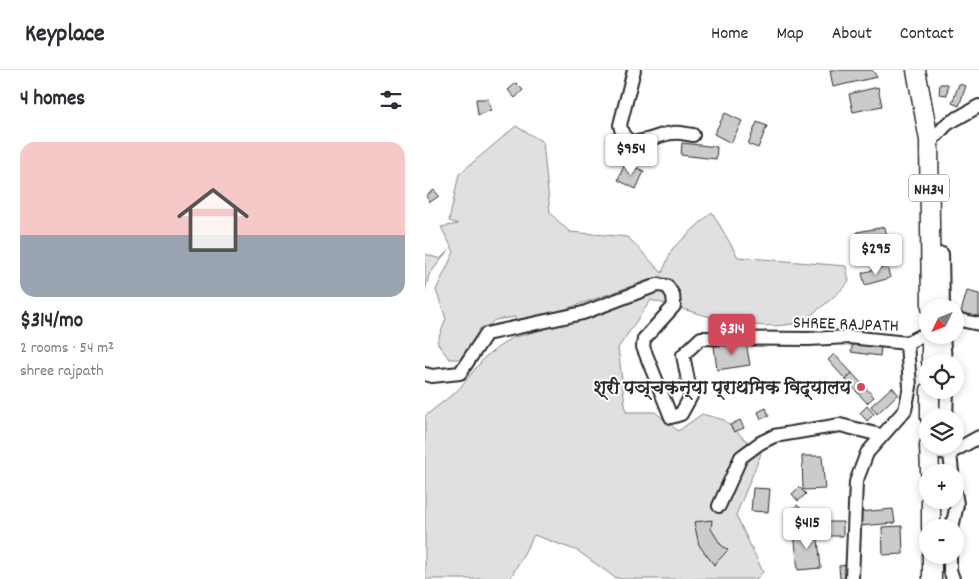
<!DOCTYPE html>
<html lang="en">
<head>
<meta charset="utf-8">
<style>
	:root { --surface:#fff; --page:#f2f2f3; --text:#2b2b33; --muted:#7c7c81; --line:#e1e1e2; --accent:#d1495b }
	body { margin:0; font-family:Dekko,"Playpen Sans Deva",sans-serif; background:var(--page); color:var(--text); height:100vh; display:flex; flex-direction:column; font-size:19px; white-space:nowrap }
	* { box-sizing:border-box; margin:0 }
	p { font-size:16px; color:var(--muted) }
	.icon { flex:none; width:28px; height:28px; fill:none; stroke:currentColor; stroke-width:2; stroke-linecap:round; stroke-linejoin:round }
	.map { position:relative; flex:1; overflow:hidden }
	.side { display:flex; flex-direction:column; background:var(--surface); width:425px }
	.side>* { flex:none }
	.needle { width:32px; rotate:227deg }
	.fabs { position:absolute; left:494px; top:229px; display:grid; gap:10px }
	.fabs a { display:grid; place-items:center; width:45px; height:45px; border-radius:50%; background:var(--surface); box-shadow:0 2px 8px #0003; font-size:25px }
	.price { position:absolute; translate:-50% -42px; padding:0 11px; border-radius:5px; background:#fff; color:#222; font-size:16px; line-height:32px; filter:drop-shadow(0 1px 2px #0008) }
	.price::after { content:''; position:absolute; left:50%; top:30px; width:15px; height:11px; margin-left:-8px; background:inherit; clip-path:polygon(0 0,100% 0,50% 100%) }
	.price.selected { background:var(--accent); color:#fff }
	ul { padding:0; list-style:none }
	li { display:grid; align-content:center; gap:10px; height:265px; padding:0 20px }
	li span { display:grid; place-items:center; height:155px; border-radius:15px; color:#555 }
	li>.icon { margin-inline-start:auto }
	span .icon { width:90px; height:90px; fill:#fffc; stroke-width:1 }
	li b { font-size:21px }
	h2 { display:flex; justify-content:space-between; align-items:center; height:60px; padding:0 20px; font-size:21px }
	header { display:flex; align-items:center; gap:30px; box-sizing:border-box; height:70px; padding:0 25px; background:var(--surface); border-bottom:1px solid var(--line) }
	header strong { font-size:24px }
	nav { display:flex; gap:28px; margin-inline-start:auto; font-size:18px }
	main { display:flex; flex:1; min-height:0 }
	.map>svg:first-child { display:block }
	.green { fill:#e0e0e0; stroke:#868686 }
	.building { fill:#cbcbcb; stroke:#2b2b2b }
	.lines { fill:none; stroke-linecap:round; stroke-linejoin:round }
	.minor-casing { stroke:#2b2b2b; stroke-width:16 }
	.highway-casing { stroke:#2b2b2b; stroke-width:21 }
	.minor { stroke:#fff; stroke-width:12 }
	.highway { stroke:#fff; stroke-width:18 }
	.poi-dot { fill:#d1495b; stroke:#fff; stroke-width:2 }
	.labels { text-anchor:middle; stroke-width:4; stroke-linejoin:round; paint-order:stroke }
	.shield { fill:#fff; stroke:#6b6b6b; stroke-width:1 }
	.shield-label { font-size:16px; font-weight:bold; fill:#2b2b2b }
	.street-label { font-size:18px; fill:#2b2b2b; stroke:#fff }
	.poi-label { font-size:18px; font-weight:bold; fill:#2b2b2b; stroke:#fff; text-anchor:end }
</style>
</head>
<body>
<header>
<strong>Keyplace</strong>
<nav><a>Home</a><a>Map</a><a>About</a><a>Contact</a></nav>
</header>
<main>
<section class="side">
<h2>4 homes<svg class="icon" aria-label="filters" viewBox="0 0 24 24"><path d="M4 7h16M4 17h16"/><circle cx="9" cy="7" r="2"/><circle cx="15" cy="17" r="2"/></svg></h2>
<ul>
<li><span style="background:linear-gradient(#f6c9c9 60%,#9aa5b1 0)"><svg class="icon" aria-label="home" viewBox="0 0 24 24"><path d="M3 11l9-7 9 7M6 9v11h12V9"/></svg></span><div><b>$314/mo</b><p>2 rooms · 54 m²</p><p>shree rajpath</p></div></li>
</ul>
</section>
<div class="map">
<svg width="554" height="509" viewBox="0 0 554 509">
	<rect width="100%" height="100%" fill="#fff"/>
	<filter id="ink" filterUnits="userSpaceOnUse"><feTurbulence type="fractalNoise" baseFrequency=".02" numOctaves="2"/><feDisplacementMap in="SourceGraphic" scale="10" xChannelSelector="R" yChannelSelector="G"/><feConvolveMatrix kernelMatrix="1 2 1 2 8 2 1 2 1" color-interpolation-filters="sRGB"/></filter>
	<g filter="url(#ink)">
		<path class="green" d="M91 56 118 72 125 142 133 151 145 162 203 167 237 203 247 179 287 142 313 187 421 196 424 211C416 222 381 252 368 254 319 262 272 242 226 230L193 278 201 342H230L253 361 277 344 299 350 336 384 311 445 338 502 331 509H196L189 507 153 481 109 465 85 509H0V346L32 321 60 287 86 268 159 249 232 214 236 206 94 255 90 247 70 250 54 263 53 275 36 289H24L12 272 21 249 11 220 29 182 16 157 33 154 24 151 34 104Z
			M24 180 4 205 0 221V184L15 189Z"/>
		<path class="building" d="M405 0H447L452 7 408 17Z
			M91 13 98 20 90 28 83 20Z
			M515 14H523L522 25 514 24Z
			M534 14 541 16 534 36 527 33Z
			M453 17 457 36 428 42 424 24Z
			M51 29H63L66 40 53 45Z
			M300 43 317 51 306 73 289 64Z
			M332 52 342 56 333 78 323 74Z
			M257 73 292 77 291 89 256 85Z
			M200 93 219 101 211 119 193 110Z
			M9 120 14 126 5 132 1 126Z
			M460 157 463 172 435 178 432 162Z
			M462 196 465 208 440 215 437 203Z
			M542 221 554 224V251L535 245Z
			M321 272 325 295 292 300 289 276Z
			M428 272 456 277 455 286 426 282Z
			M409 284 427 303 421 310 403 290Z
			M427 303 449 327 442 333 421 310Z
			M467 317 473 324 452 344 446 336Z
			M442 336 449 344 442 351 435 343Z
			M341 338 344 346 336 349 333 342Z
			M315 350 319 358 309 362 305 355Z
			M377 386H397L400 419 378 420Z
			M374 417 381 424 373 431 367 424Z
			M328 418 345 419 343 442 326 441Z
			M372 435 385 447 376 458 362 447Z
			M468 439 470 453 435 456 434 442Z
			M287 450 286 459 296 475 303 480 289 495 274 475 269 452Z
			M398 452H418V466H398Z
			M477 456 478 484 458 485 457 457Z
			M392 460 396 498 373 500 369 462Z
			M422 495 423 508 415 509 414 496Z"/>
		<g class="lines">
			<defs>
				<path id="minor" d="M209 0 195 55C201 87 229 64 248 63 254 62 261 64 268 65
					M504 70 512 65 522 54 554 36
					M517 184 518 238
					M530 249 554 254
					M518 265 520 292
					M0 304 7 306 35 303 61 264 158 243 232 215 242 216 248 225 249 236 219 269 218 277 246 347 256 344 266 326 258 285 276 268 383 269 424 267 482 273 502 263
					M521 348 522 320
					M524 375 527 402
					M504 381 525 383 554 367
					M294 436 316 387 335 373 349 366 415 355 455 365
					M527 458 532 434 530 422
					M525 485V500L528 509
					M427 509 431 412 442 383 480 340 485 317 482 273"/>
				<path id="highway" d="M491 0 504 70 506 238
					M506 292V265
					M505 348V320
					M504 375 505 402
					M506 430V458
					M507 509V485"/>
			</defs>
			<use href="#minor" class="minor-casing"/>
			<use href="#highway" class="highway-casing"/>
			<use href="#minor" class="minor"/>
			<use href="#highway" class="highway"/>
		</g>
	</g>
	<circle class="poi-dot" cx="436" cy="317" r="5"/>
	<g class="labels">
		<rect class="shield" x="484" y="104.5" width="40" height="27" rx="4"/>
		<g class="shield-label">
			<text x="504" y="124">NH34</text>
		</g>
		<g class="street-label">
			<text transform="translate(421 253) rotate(2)" y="6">SHREE RAJPATH</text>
		</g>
		<g class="poi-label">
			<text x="426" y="323">श्री पञ्चकन्या प्राथमिक विद्यालय</text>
		</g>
	</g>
</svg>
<div class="fabs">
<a><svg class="needle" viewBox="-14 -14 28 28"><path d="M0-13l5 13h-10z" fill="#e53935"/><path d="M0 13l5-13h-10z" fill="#7c7c81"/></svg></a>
<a><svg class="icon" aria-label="locate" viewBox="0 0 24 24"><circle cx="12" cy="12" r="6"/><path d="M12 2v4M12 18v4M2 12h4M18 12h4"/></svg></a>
<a><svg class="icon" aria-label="layers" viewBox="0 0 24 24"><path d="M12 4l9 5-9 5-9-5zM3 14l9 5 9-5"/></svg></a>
<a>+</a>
<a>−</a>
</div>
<b class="price" style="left:206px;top:106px">$954</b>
<b class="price" style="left:451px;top:206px">$295</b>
<b class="price selected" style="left:307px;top:286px">$314</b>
<b class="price" style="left:382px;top:480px">$415</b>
</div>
</main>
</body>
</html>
